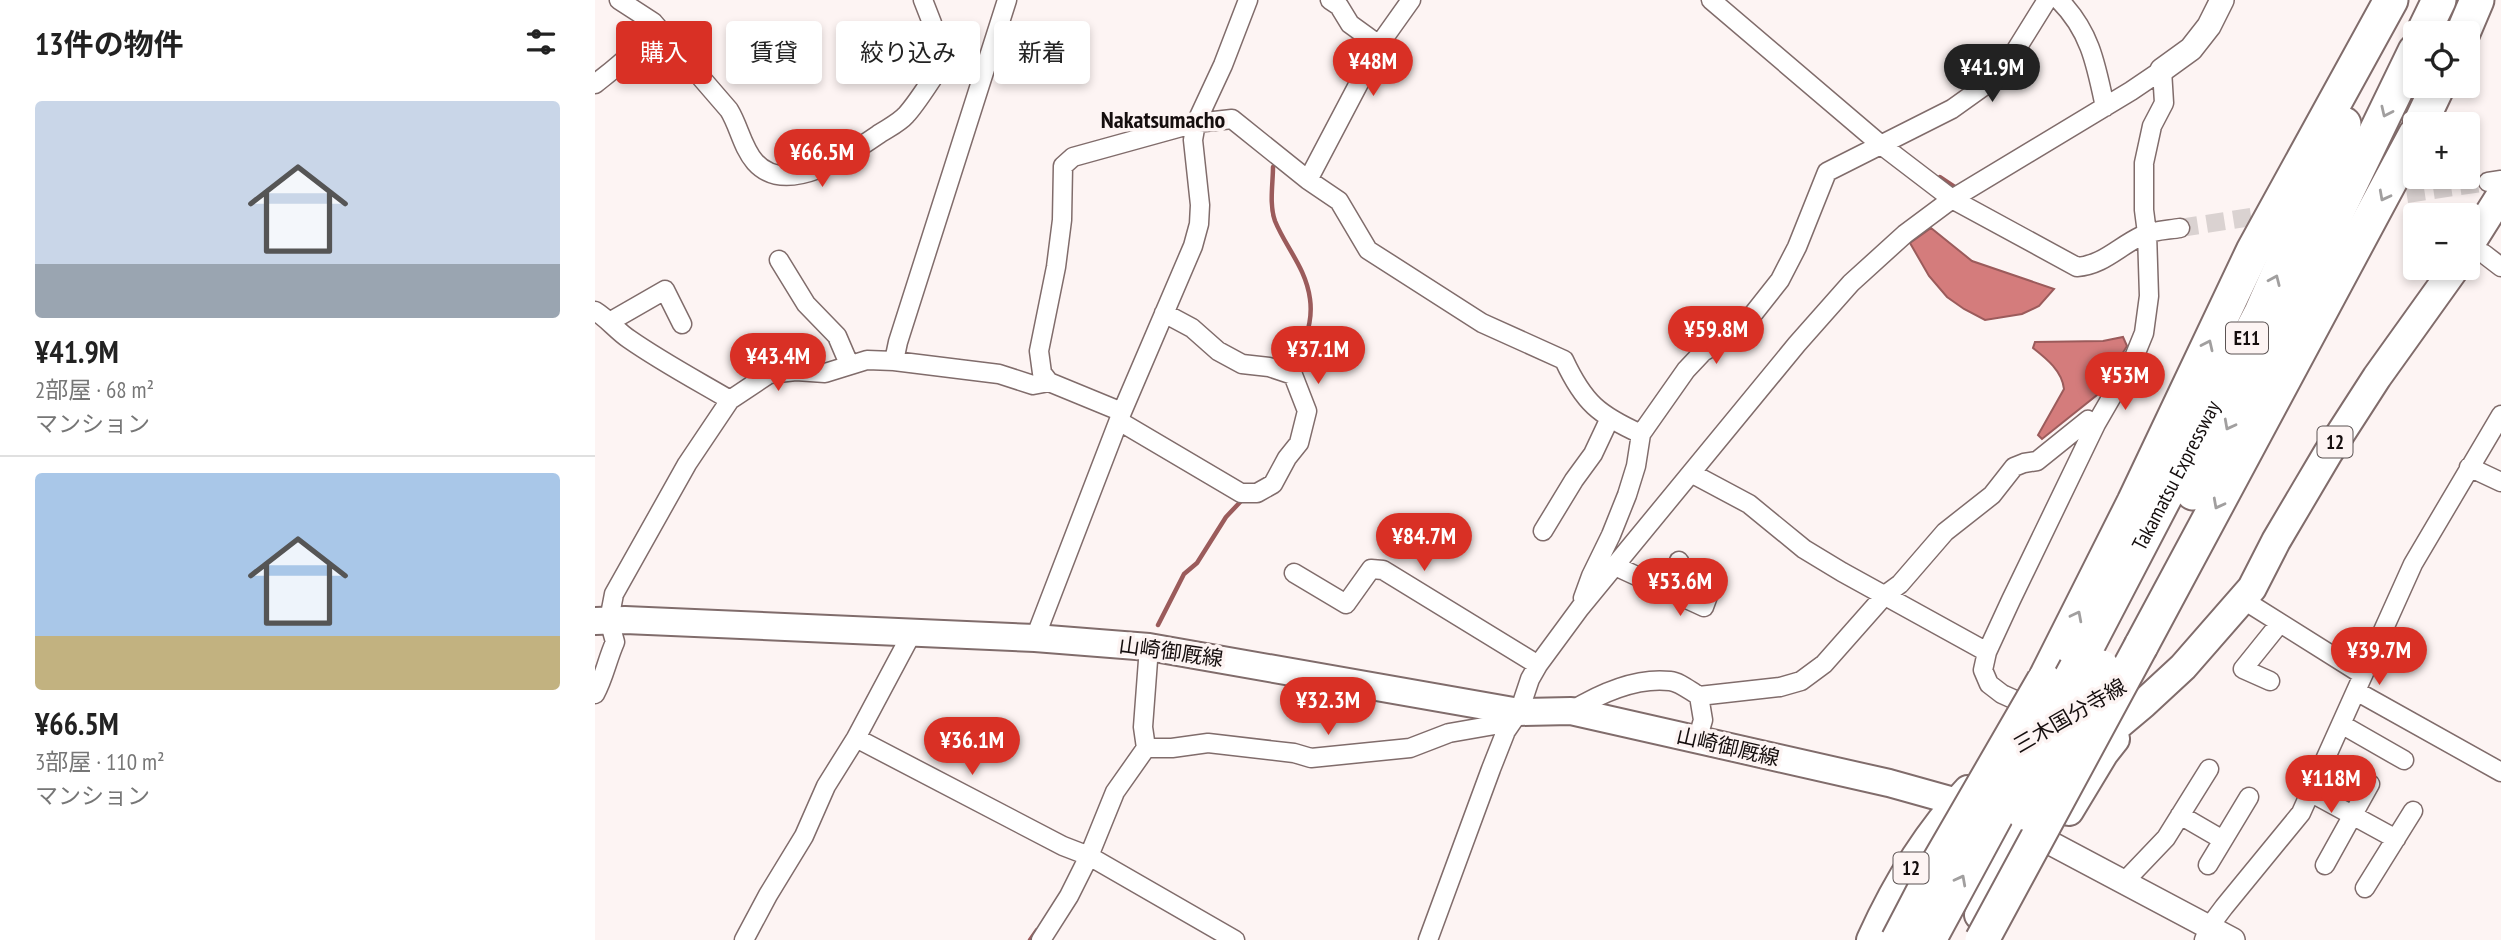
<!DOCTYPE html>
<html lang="ja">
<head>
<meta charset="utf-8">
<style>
	:root { --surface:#fff; --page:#f6f6f6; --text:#222; --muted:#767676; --line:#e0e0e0; --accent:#d93025 }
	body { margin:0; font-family:"PT Sans Narrow","Noto Sans JP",sans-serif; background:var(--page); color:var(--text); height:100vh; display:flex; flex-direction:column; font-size:26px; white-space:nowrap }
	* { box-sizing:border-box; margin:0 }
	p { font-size:23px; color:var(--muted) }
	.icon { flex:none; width:38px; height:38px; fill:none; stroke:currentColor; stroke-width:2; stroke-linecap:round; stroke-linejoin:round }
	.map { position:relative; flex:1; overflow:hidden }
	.side { display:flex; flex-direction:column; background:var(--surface); width:595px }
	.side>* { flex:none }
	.banner { position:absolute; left:21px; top:21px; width:665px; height:63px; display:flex; gap:14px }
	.buttons { position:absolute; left:1808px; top:21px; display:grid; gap:14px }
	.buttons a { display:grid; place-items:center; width:77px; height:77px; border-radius:7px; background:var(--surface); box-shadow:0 4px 10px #0003; font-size:35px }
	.price { position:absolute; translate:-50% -60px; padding:0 16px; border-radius:24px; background:var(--accent); color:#fff; font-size:23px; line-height:46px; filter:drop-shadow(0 2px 4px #0008) }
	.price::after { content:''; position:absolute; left:50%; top:42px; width:21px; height:16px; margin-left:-10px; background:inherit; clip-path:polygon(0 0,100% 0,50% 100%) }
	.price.active { background:#222; color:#fff }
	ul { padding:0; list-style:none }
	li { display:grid; align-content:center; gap:14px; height:371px; padding:0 35px }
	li+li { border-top:2px solid var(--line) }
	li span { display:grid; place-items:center; height:217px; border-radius:7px; color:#555 }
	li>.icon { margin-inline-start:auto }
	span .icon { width:126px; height:126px; fill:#fffc; stroke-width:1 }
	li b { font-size:30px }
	h2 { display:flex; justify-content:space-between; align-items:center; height:84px; padding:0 35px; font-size:30px }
	.tag { padding:0 24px; border-radius:7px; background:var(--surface); box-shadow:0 4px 10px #0003; font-size:24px; line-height:63px }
	.tag.active { background:var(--accent); color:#fff }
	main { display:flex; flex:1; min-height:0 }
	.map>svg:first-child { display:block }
	.water { fill:#d47c7c; stroke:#9b5b5b; stroke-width:2 }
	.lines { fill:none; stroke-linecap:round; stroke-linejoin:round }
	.stream { stroke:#9b5b5b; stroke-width:4.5 }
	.minor-tunnel { stroke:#dad2d1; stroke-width:18; stroke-dasharray:18 9; stroke-linecap:butt }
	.minor-casing { stroke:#806c6b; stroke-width:21 }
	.tertiary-casing { stroke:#806c6b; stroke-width:26 }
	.secondary-casing { stroke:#806c6b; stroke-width:30 }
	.primary-casing { stroke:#806c6b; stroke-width:32 }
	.motorway-casing { stroke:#806c6b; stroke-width:37 }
	.minor { stroke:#fff; stroke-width:18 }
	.tertiary { stroke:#fff; stroke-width:23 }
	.secondary { stroke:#fff; stroke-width:26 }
	.primary { stroke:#fff; stroke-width:28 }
	.motorway { stroke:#fff; stroke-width:33 }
	.motorway-bridge-casing { stroke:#806c6b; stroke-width:37; stroke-linecap:butt }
	.motorway-bridge { stroke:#fff; stroke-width:33 }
	.oneway { stroke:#a19f9f }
	.labels { text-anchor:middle; stroke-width:7; stroke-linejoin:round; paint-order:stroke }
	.shield { fill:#fdf4f3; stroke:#5b5353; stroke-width:2 }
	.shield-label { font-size:19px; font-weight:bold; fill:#150e0e }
	.street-label { font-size:21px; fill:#150e0e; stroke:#fdf4f3 }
	.quarter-label { font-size:24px; font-weight:bold; fill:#150e0e; stroke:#fdf4f3 }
</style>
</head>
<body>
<main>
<section class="side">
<h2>13件の物件<svg class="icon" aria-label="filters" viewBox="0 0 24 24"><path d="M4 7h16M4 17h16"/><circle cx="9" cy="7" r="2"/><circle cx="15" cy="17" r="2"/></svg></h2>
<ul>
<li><span style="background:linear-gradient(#c9d6e8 75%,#9aa5b1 0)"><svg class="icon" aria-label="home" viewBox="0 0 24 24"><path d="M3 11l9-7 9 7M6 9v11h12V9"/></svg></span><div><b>¥41.9M</b><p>2部屋 · 68 m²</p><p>マンション</p></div></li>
<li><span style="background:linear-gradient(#a9c7e8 75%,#c2b280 0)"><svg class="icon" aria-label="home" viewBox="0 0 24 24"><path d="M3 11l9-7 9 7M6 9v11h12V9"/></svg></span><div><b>¥66.5M</b><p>3部屋 · 110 m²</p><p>マンション</p></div></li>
</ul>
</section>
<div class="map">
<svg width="1906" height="940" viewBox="0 0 1906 940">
	<rect width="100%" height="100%" fill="#fdf4f3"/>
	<path class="water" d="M1336 228 1377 261 1459 289 1444 306 1427 314 1390 320 1369 309 1352 297 1334 276 1315 243Z
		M1528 337 1532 346 1502 395 1447 439 1443 435 1469 389C1467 371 1452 359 1438 348L1440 342 1508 341Z"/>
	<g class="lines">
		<path class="stream" d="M678 167C678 184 674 204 680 221 691 248 711 268 715 299 719 327 705 346 702 372
			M1345 177 1360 187
			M563 625 589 574 602 563 631 517 648 499
			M435 940 442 930"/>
		<path class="minor-tunnel" d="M1785 198 1893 182
			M1585 228 1682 213"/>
		<defs>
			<path id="minor" d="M24 0 58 22 134 110C144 126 147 147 160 162 192 198 255 154 284 134 293 128 304 123 311 115 322 103 332 86 342 72L337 23 328 0
				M735 0 744 6 755 24 784 45
				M1116 0 1285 144 1357 199 1482 267C1508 265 1523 247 1546 236 1557 230 1573 230 1585 228
				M1464 0C1495 31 1501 64 1510 107
				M0 84C25 64 44 51 58 22
				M713 180 784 45 816 0
				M1893 182 1906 180
				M1873 248 1889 254 1906 267
				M184 260 211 304 242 336 254 364
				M0 311C13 319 22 331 34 339 67 362 101 380 135 400
				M16 321 70 290 87 324
				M299 361 303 342 412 0
				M527 412 454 382 447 373 444 351 461 267 467 220 468 166 478 157 601 123 637 119 713 180 744 201 773 250 887 323 969 360C989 403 1004 415 1046 434
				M524 421 646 493H662L678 484 692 458 704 443 712 411 698 375 674 367 647 364 623 351 597 328 569 313
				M1874 467 1906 482
				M1096 473 1154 504 1209 549 1247 572 1392 652
				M948 531 979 480 998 454 1014 420
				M1020 566 1109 607 1120 577
				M699 573 751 604 776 569 788 570 943 665
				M1072 591 1084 561
				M988 598 996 576 1016 535 1032 495 1041 466 1046 434 1091 370 1108 352 1132 338 1155 318 1185 280 1202 247 1232 172 1357 109 1406 74 1452 0
				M1647 599 1768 675
				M440 638 527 412 598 246 604 224 605 205 598 140 601 123 628 65 653 0
				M1675 681 1648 669 1685 623
				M1761 691 1906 772
				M0 694C9 678 12 660 20 642L14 620 19 594 92 464 135 400 174 374 201 371 230 373 272 360 299 361 404 374 438 385 454 382
				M1104 696 1185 687 1206 681 1229 664 1290 595 1305 584 1350 532 1397 495 1419 467 1429 463 1442 461 1493 420 1501 424
				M1438 708 1407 694 1394 684 1388 670 1392 652 1416 600 1501 424 1538 360 1549 333 1554 296 1552 233 1549 210V163L1557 126 1569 103 1567 70
				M976 711C1004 694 1041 677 1075 681 1085 682 1095 691 1104 696L1108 720 1102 740
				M1746 724 1809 760
				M261 738 468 846 494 856 640 940
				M551 748H577L613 743 699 753 716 758 815 748 854 733 917 722
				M1715 792 1801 839
				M1585 815 1628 840
				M1613 865 1654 797
				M1730 865 1775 784
				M1529 882 1571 838 1614 769
				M1770 888 1818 811
				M149 940 173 895 209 836 231 786 261 738 317 633
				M446 940 474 896 494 856 520 792 551 748 548 727 554 647
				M833 940 896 769 911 731 924 712 935 679 943 665 985 608 1202 344 1256 283 1310 234 1357 199 1536 91 1567 70
				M1609 940 1614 927 1629 907 1706 813 1818 564 1906 415"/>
			<path id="tertiary" d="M1567 70 1596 49 1614 26 1627 0
				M1431 830 1638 940"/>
			<path id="secondary" d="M0 621 30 620 440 638 554 647 924 712 976 711 1294 783 1380 807"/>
			<path id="primary" d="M1872 249 1906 195
				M1492 751 1548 704 1588 667 1657 588 1681 541 1733 453 1782 377 1860 268
				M1474 811 1509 753 1520 739
				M1384 915 1425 827 1445 796
				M1276 940C1300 887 1332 833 1373 790"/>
			<g id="motorway">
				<path d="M1828 33 1844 0"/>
				<path d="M1868 33 1882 0"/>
				<path d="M1825 124 1843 86"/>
				<path d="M1598 493 1686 328 1820 51"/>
				<path d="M1546 646 1820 135"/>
				<path id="s1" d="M1481 668 1666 313 1749 124"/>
				<path d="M1451 677 1539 502 1658 251 1796 0"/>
			</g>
		</defs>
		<use href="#minor" class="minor-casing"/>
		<use href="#tertiary" class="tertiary-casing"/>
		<use href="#secondary" class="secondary-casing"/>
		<use href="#primary" class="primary-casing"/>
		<use href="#motorway" class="motorway-casing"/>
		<use href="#minor" class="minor"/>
		<use href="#tertiary" class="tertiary"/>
		<use href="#secondary" class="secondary"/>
		<use href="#primary" class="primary"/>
		<use href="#motorway" class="motorway"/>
		<defs>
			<path id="motorway-bridge" d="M1429 813 1507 667
				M1303 940 1342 865 1449 680
				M1334 940 1481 668
				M1387 940 1546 646"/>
		</defs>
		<use href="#motorway-bridge" class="motorway-bridge-casing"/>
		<use href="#motorway-bridge" class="motorway-bridge"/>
	</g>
	<defs><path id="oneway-chevron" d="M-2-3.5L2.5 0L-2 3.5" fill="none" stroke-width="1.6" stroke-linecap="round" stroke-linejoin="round" transform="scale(1.75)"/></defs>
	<g class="oneway">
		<use href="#oneway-chevron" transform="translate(1791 112) rotate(115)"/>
		<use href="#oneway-chevron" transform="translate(1789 196) rotate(118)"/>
		<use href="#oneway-chevron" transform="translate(1680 280) rotate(-66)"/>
		<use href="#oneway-chevron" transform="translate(1613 345) rotate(-65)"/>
		<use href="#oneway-chevron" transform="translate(1634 425) rotate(118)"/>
		<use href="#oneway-chevron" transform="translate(1623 504) rotate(118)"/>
		<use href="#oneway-chevron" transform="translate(1482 616) rotate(-63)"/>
		<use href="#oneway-chevron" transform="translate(1366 880) rotate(-62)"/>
	</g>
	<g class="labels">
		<g class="shield">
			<rect x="1631" y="322.5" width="42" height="31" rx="5"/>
			<rect x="1722.5" y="426.5" width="35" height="31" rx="5"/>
			<rect x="1298.5" y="852.5" width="35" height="31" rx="5"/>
		</g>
		<g class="shield-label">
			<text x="1652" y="345">E11</text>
			<text x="1740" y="449">12</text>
			<text x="1316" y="875">12</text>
		</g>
		<g class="street-label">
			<text dy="7" stroke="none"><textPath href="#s1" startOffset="217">Takamatsu Expressway</textPath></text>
			<text transform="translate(576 652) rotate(8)" y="7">山崎御厩線</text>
			<text transform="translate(1475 716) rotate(-30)" y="7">三木国分寺線</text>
			<text transform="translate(1133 747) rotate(13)" y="7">山崎御厩線</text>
		</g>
		<g class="quarter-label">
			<text x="568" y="128">Nakatsumacho</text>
		</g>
	</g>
</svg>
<div class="buttons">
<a><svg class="icon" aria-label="locate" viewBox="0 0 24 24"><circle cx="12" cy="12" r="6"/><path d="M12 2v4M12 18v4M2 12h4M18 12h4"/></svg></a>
<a>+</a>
<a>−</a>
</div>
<b class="price" style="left:778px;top:98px">¥48M</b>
<b class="price active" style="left:1397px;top:104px">¥41.9M</b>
<b class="price" style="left:227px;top:189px">¥66.5M</b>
<b class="price" style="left:1121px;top:366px">¥59.8M</b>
<b class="price" style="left:723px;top:386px">¥37.1M</b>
<b class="price" style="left:183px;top:393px">¥43.4M</b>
<b class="price" style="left:1530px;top:412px">¥53M</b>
<b class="price" style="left:829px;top:573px">¥84.7M</b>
<b class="price" style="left:1085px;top:618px">¥53.6M</b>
<b class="price" style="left:1784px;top:687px">¥39.7M</b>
<b class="price" style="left:733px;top:737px">¥32.3M</b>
<b class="price" style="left:377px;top:777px">¥36.1M</b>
<b class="price" style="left:1736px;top:815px">¥118M</b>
<div class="banner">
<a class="tag active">購入</a>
<a class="tag">賃貸</a>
<a class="tag">絞り込み</a>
<a class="tag">新着</a>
</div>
</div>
</main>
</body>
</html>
